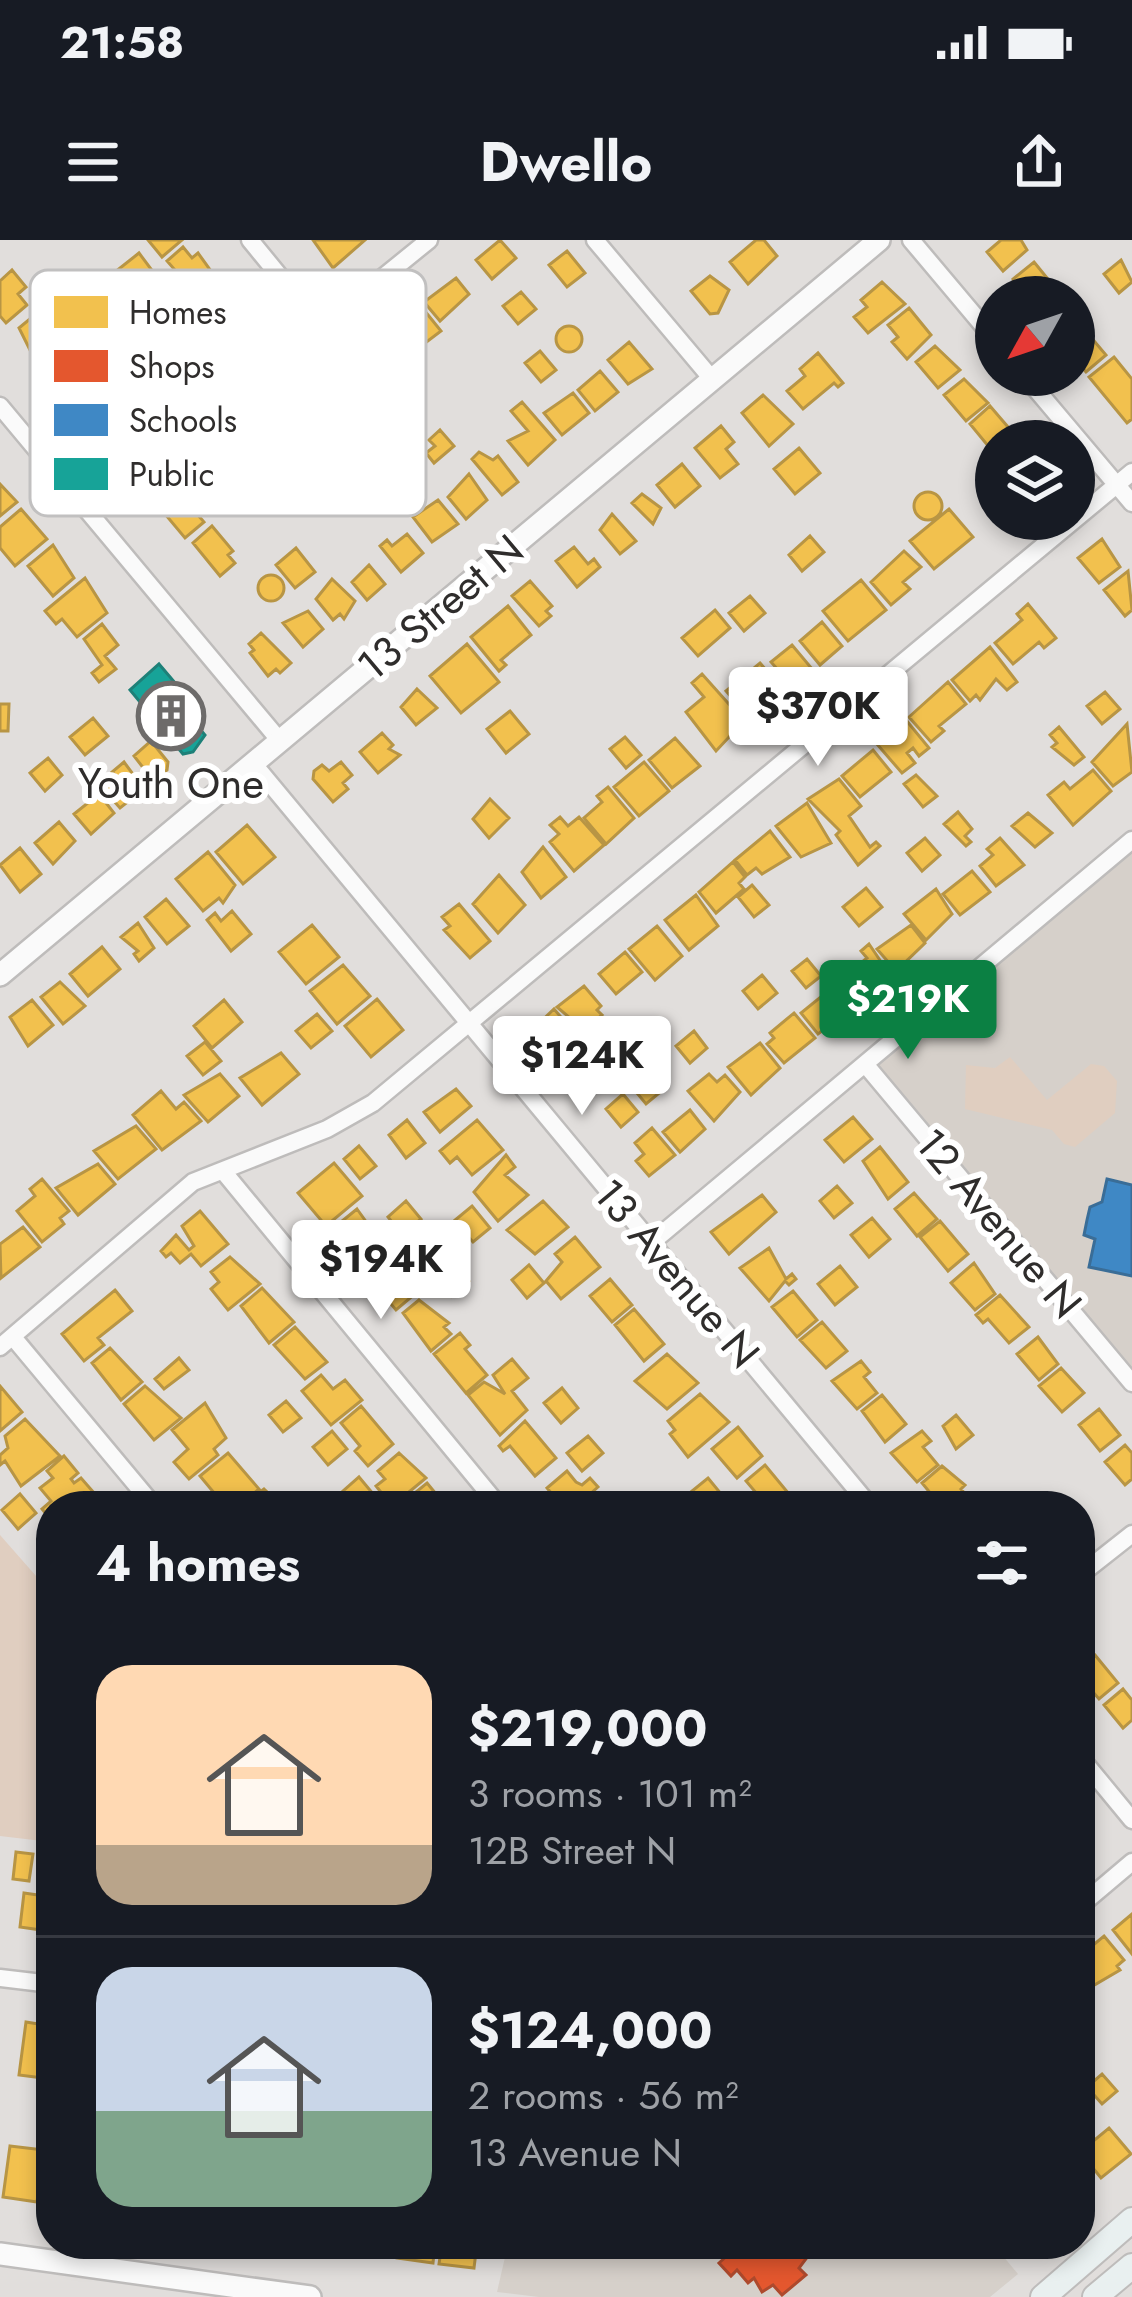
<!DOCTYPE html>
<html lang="en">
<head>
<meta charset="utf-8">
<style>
	:root { --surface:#171b24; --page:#20242c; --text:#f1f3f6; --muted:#9ea1a6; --line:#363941; --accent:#0b8043 }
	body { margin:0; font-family:Jost,sans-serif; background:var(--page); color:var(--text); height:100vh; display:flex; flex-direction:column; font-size:45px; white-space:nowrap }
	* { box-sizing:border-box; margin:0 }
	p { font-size:39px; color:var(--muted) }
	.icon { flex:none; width:66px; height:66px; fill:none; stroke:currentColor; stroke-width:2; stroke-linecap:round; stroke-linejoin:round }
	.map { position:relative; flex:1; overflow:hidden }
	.details { position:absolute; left:36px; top:1251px; width:1059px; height:768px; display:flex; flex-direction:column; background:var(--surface); border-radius:48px; box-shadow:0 6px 18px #0003 }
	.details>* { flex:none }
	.needle { width:78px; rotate:230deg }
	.fabs { position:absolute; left:975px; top:36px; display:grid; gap:24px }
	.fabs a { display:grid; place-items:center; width:120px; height:120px; border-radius:50%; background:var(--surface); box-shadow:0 6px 18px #0003; font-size:60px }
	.price { position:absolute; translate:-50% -102px; padding:0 27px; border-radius:12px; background:#fff; color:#222; font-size:39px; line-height:78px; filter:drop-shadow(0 3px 6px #0008) }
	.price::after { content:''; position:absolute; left:50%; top:72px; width:36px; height:27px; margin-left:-18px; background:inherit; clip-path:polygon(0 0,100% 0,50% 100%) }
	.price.selected { background:var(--accent); color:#fff }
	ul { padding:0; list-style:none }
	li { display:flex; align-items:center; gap:36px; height:300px; padding:0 60px }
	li+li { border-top:3px solid var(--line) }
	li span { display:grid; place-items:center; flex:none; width:336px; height:240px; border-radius:36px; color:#555 }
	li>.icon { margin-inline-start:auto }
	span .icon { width:144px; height:144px; fill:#fffc; stroke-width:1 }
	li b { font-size:51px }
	h2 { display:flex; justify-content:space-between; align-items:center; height:144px; padding:0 60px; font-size:51px }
	.status { display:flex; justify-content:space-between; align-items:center; height:84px; padding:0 60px; background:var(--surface); direction:ltr }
	.status svg { height:33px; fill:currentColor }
	header { display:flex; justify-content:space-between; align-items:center; height:156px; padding:0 60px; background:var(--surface); font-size:54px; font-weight:700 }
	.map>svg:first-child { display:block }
	.built { fill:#d6d0ca }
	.green { fill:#e0cec0 }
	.homes { fill:#f2c14e; stroke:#b89544; stroke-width:3 }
	.shops { fill:#e4572e; stroke:#ae4a2d; stroke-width:3 }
	.schools { fill:#3f88c5; stroke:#3a6d97; stroke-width:3 }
	.public { fill:#17a398; stroke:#1e8078; stroke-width:3 }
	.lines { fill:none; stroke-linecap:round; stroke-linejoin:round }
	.minor-casing { stroke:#bebcbb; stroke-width:21 }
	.tertiary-casing { stroke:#bebcbb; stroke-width:26 }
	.secondary-casing { stroke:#bebcbb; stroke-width:28 }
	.minor { stroke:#fafafa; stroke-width:16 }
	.tertiary { stroke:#fafafa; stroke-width:21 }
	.secondary { stroke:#e9f0f0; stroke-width:24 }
	.labels { text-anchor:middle; stroke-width:12; stroke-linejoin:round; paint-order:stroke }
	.street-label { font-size:42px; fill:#2f2d2c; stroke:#fff }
	.poi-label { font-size:42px; fill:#2f2d2c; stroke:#fff }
	.key { fill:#fff; stroke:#c1c0c0; stroke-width:3 }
	.key-label { font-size:33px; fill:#2f2d2c }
</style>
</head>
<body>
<div class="status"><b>21:58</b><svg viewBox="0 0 49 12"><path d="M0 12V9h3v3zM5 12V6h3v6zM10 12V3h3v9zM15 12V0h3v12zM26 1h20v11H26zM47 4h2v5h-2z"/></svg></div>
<header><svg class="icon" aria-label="menu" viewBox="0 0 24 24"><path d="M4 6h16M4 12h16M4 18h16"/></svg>Dwello<svg class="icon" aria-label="share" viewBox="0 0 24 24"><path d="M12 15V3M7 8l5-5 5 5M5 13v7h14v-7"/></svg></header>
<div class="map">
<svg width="1132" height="2057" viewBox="0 0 1132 2057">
	<rect width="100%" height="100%" fill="#e1dedc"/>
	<path class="built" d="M1132 601V1142L865 824Z
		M508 2004H993L1018 2034 990 2057H539L497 2052Z"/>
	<path class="green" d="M1010 817 1047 860 1091 824 1104 826 1117 841 1115 873 1075 907 1064 904 1052 890 965 869 966 825 995 828Z
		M0 1295 51 1353V1602L0 1596Z"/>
	<path class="homes" d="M148 0H182L162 17Z
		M313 0H365L333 28Z
		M500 0 516 18 492 39 476 20Z
		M756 0H764L777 16 748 44 730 22Z
		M1001 0H1021L1027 10 1003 31 987 12Z
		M183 7 192 18 198 13 216 38 196 54 167 21Z
		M567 11 585 33 567 47 549 25Z
		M139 13 151 29 128 48 115 32Z
		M1121 20 1132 42 1119 53 1104 34Z
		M1034 22 1056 49 1046 57H1023L1013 39Z
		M12 30 26 47 18 54 27 65 6 83 0 76V41Z
		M710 36 729 50 718 73 710 74 691 51Z
		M456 38 469 54 440 81 424 62Z
		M882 42 905 64 868 93 854 77 867 67 861 60Z
		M521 52 536 69 518 84 503 66Z
		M420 65 441 91 416 110 395 85Z
		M909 68 931 95 907 119 892 102 898 97 888 85Z
		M37 73 60 99 33 116 19 88Z
		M556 99a13 13 0 1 1 26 0a13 13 0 1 1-26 0Z
		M1084 89 1106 115 1086 132 1074 119V97Z
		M629 102 652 129 628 144 608 120Z
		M935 106 960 130 938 148 916 122Z
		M540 111 556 130 541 142 525 123Z
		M818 113 843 143 838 147 834 143 803 169 787 151 805 136 800 129Z
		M1114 117 1132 139V179L1127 183 1089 137Z
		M600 131 618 152 595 171 578 150Z
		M964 139 988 163 966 181 944 155Z
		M573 153 589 173 562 195 544 173Z
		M763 155 793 184 769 206 742 173Z
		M522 162 555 200 528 225 508 201 528 191 511 171Z
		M990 166 1008 187 989 207 970 184Z
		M721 186 734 202 726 209 738 224 720 238 695 208Z
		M440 190 454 206 434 223 426 213 435 206 429 200Z
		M799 208 820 233 795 254 774 229Z
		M479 212 493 220 498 216 518 242 502 255 472 219Z
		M682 224 700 246 675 267 657 245Z
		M469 234 487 260 466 279 448 257Z
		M0 244 17 262 0 276Z
		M914 266a14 14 0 1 1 28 0a14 14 0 1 1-28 0Z
		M642 254 661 268 653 284 632 263Z
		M184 259 204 282 185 298 165 274Z
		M438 260 458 284 432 302 413 277Z
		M21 269 47 299 15 326 0 308V287Z
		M949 269 973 297 934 329 910 301Z
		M612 274 636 301 620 314 600 290Z
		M212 286 233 311 228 315 235 323 220 336 193 303Z
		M407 294 423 313 401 332 380 306 387 300 392 306Z
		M810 296 824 312 802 331 789 315Z
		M1102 299 1120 327 1099 343 1078 318Z
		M53 305 74 338 53 356 28 326Z
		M574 307 588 324 594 319 600 327 577 347 556 321Z
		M296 308 315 332 295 348 276 325Z
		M904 311 921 327 903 342 910 349 891 365 871 342Z
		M369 325 385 344 367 360 352 342Z
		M1128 331 1132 370 1125 376 1104 350Z
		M258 348a13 13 0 1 1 26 0a13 13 0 1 1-26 0Z
		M85 338 107 373 77 397 62 379 56 384 45 371Z
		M332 339 355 361 344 379 340 374 333 380 316 359Z
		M861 340 886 370 848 401 823 371Z
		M530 341 552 366 546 371 551 376 539 386 512 356Z
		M750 356 765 373 744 391 729 373Z
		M1028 364 1056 398 1044 408 1039 402 1013 424 995 403 1022 380 1017 374Z
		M508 366 531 395 501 420 506 425 499 431 471 397Z
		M715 370 730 388 698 416 682 398Z
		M308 371 323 389 303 407 283 383Z
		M822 382 842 406 820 425 800 401Z
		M102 384 118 405 105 416 116 429 99 442 92 433 102 425 84 399Z
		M261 393 291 423 280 433 276 429 268 436 250 413 254 410 249 404Z
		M467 404 499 442 461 473 430 436Z
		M792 405 813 430 793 447 771 422Z
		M990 407 1017 442 1007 450 996 439 980 460 976 455 970 461 952 440Z
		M760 423 786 453 752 481 726 451Z
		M702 434 744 481 716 511 686 472 704 457 692 443Z
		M948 442 966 464 939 486 944 491 931 502 909 477Z
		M417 449 437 468 416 485 401 467Z
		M1105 452 1120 469 1102 484 1087 466Z
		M0 464H9L8 491H0Z
		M510 471 529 494 506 513 487 489Z
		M93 478 108 496 85 515 70 497Z
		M906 480 929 508 919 516 913 508 907 513 915 523 902 533 876 503Z
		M1127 484 1132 532 1113 546 1092 522Z
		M1059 487 1084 517 1074 525 1052 507 1057 503 1050 495Z
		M382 493 393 505 389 509 400 515 378 533 360 512Z
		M625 497 641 515 626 528 610 509Z
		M675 498 700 526 672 548 649 520Z
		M151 501 168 522 167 530 152 539 134 516Z
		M873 510 891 532 860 557 842 536Z
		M48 518 62 535 45 551 30 533Z
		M124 522 144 549 120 568 104 550 118 538 112 532Z
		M341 522 352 535 343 543 348 549 333 562 313 539 314 531 322 525 329 531Z
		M644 522 669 551 639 576 614 547Z
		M1093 530 1111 551 1073 585 1048 555 1064 542 1070 549Z
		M916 535 937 556 923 567 904 544Z
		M839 539 861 566 849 576 870 607 876 602 880 606 858 625 836 595 840 591 808 559Z
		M608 547 634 578 606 604 584 578 602 562 597 556Z
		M99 554 114 573 91 594 74 574Z
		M490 559 509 578 489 598 473 579Z
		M807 563 831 603 801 617 776 586Z
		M958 572 972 589 965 596 971 602 966 606 944 584Z
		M1028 573 1052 593 1035 607 1012 586Z
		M560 577 568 586 579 577 604 605 574 631 550 602 559 594 550 585Z
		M59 582 75 601 53 624 35 603Z
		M247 585 275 617 243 644 216 612Z
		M770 591 790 617 762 634 756 628 747 635 735 620Z
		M925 598 940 615 922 631 907 613Z
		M1000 598 1024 625 996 646 980 626 993 615 987 609Z
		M543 607 566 637 541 658 522 632Z
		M20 608 41 634 20 652 0 625Z
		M208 612 235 645 223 663 219 658 203 671 176 639Z
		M733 622 745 637 739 643 744 649 716 673 699 652Z
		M972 631 990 652 960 675 943 654Z
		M499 635 525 665 498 693 473 664Z
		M752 645 769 665 754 677 738 657Z
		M866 648 882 667 859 686 843 667Z
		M936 649 952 674 926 700 904 674Z
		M696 655 718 686 689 710 665 680Z
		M166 659 189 686 167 704 145 677Z
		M459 664 490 701 470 718 444 690 450 686 442 677Z
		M232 671 251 694 231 711 207 680 215 673 221 681Z
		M138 683 154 708 139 721 134 714 138 711 121 697Z
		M312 685 339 717 306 744 279 712Z
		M911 685 925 703 896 731 877 709Z
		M657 686 682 716 655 740 629 709Z
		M869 704 890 735 854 765 836 743 867 718 861 711Z
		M102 707 120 729 88 756 70 734Z
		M625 712 642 732 616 754 599 734Z
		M807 719 821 736 806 748 792 731Z
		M343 725 370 756 337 784 310 751Z
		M762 735 777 753 758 769 743 751Z
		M60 742 85 766 63 784 41 757Z
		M584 746 601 766 597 770 602 775 584 790 557 767Z
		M828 751 846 773 818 794 801 773Z
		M377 759 403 790 371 817 345 786Z
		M32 760 53 785 28 806 10 777Z
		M224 760 242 782 212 808 194 786Z
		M554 769 572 790 547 812 530 792Z
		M794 773 815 798 784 823 767 804 774 798 770 793Z
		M317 774 332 791 311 808 296 791Z
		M694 791 707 808 690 823 676 806Z
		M205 802 221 821 203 835 187 816Z
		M760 803 780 828 751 855 728 827Z
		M281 813 299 834 262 865 240 838Z
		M650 832 664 849 646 864 632 847Z
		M220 834 239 856 208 882 184 855Z
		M709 834 717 842 725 835 740 852 714 881 688 851Z
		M456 849 471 866 440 892 424 872Z
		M161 851 176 869 184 862 201 881 162 910 133 875Z
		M623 854 638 872 621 887 606 869Z
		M690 870 705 889 680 912 663 892Z
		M853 877 872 899 844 922 825 900Z
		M407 880 425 903 406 918 389 895Z
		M477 880 503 910 472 935 457 917 450 923 440 911Z
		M136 886 156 909 118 939 94 911Z
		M652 888 675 915 649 936 636 921 644 914 635 903Z
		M359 906 376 926 360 939 344 919Z
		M880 907 908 942 888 959 863 921Z
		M506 915 515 927 505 935 528 955 498 981 474 952Z
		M334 923 362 956 326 986 298 953Z
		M98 924 115 944 78 975 56 948Z
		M42 939 69 971 60 978 64 984 42 1002 17 971 35 956 30 949Z
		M837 946 852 963 834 978 820 961Z
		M914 953 937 979 917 996 895 969Z
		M762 955 776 972 729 1014 711 992Z
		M406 961 421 979 402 995 388 977Z
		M543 961 568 987 535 1014 507 990Z
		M472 966 490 988 473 1002 454 981Z
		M357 969 385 1008 361 1028 335 999 342 993 336 986Z
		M200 971 228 1004 201 1026 191 1014 180 1023 171 1013 166 1017 161 1011 176 995 189 1010 194 1006 182 986Z
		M872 978 890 999 869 1017 851 995Z
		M940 981 968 1014 948 1031 920 997Z
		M23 987 40 1007 1 1038 0 1004Z
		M575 997 600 1027 561 1059 546 1041 562 1022 555 1014Z
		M438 1002 455 1023 434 1040 417 1020Z
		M769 1008 786 1039 792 1034 796 1039 789 1045 785 1041 769 1061 740 1028Z
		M385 1015 416 1053 396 1070 364 1032Z
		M230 1017 260 1044 228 1070 211 1049 219 1042 211 1032Z
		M974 1023 995 1054 975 1070 951 1043Z
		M456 1025 469 1041 452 1056 439 1040Z
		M529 1025 544 1043 527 1058 512 1040Z
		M840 1026 857 1047 835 1065 818 1044Z
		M610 1039 632 1065 612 1082 590 1056Z
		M262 1048 294 1082 269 1103 241 1066Z
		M115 1050 132 1071 98 1098 104 1105 84 1121 62 1094Z
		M793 1051 817 1080 797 1097 772 1067Z
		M1000 1055 1029 1087 1009 1103 988 1079 983 1083 976 1075Z
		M419 1060 449 1083 444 1087 451 1094 431 1111 403 1073Z
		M634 1069 664 1104 644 1121 615 1085Z
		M822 1082 847 1111 826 1128 800 1100Z
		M295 1087 327 1122 305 1139 274 1105Z
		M460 1093 470 1105 465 1109 487 1135 466 1153 434 1114Z
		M1038 1097 1058 1124 1039 1140 1017 1114Z
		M110 1108 142 1142 121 1160 92 1123Z
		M667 1114 698 1143 667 1169 635 1141Z
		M179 1118 189 1130 164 1149 155 1139Z
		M512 1119 528 1138 512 1151 527 1170 500 1195 468 1155 484 1142 505 1154 493 1135Z
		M861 1121 870 1132 864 1137 877 1153 857 1169 832 1141Z
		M1061 1128 1084 1153 1062 1172 1039 1146Z
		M321 1135 333 1149 345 1140 362 1160 331 1185 302 1151Z
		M0 1146 22 1172 0 1191Z
		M145 1146 181 1178 154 1200 124 1164Z
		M562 1148 578 1168 561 1183 544 1163Z
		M700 1154 729 1182 688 1217 670 1194 675 1190 668 1181Z
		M882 1155 906 1184 885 1202 862 1171Z
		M286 1161 301 1178 283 1192 269 1175Z
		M205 1163 226 1198 214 1209 218 1215 189 1239 174 1222 188 1209 172 1190Z
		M361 1166 393 1204 368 1226 355 1211 360 1206 341 1183Z
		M1099 1169 1120 1195 1100 1211 1079 1185Z
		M956 1175 973 1195 956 1209 943 1186Z
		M25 1179 60 1216 21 1246 5 1221 0 1225V1215L8 1208 5 1196Z
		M525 1181 556 1218 535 1236 510 1206 503 1211 499 1206Z
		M738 1187 762 1216 737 1238 712 1209Z
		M332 1191 347 1209 328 1225 313 1207Z
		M922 1191 931 1201 923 1207 938 1225 917 1242 891 1213Z
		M588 1196 603 1213 582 1231 567 1213Z
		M1125 1205 1132 1213V1239L1125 1245 1105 1222Z
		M228 1213 259 1249 239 1266H204L215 1254 200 1236Z
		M399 1213 426 1238 392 1266 376 1246 385 1239 378 1231Z
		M64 1216 78 1233 71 1239 74 1243 81 1238 95 1254 80 1266H51V1280L42 1269 51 1261 40 1248 53 1238 47 1231Z
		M765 1225 794 1260 787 1266H746L758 1255 746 1241Z
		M942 1226 965 1245 961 1249 967 1256 955 1266H941L922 1243Z
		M567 1231 576 1242 582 1245 590 1238 598 1247 588 1256 593 1262 589 1266H562L547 1248Z
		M359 1237 374 1255 353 1266 342 1252Z
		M708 1238 722 1255 710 1266H695L686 1256Z
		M427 1243 446 1266 405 1261Z
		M264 1249 279 1263 249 1266 248 1261Z
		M20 1254 36 1273 18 1289 2 1270Z
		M1095 1415 1118 1443 1099 1459 1080 1437V1427Z
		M1123 1449 1132 1460V1480L1123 1488 1104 1465Z
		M16 1612 33 1614 29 1641 13 1639Z
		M24 1653 45 1656 41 1690 20 1687Z
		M1132 1674V1714L1113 1690Z
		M1104 1696 1124 1720 1117 1726 1120 1730 1091 1747 1080 1733V1716Z
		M26 1782 51 1786V1839L19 1835Z
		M1102 1834 1117 1851 1102 1864 1087 1847Z
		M1109 1888 1131 1914 1101 1938 1080 1912Z
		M10 1906 44 1910 37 1962 3 1957Z
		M355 2004H394L393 2010 383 2009 382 2014 355 2011Z
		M399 2004H435L433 2023 397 2018Z
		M442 2004H477L474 2028 439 2024Z"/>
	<path class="shops" d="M740 2004H835L823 2015 818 2008 808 2016 799 2028 806 2035 782 2055 773 2045 762 2052 754 2038 748 2043 737 2030 731 2036 719 2023Z"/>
	<path class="schools" d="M1107 939 1132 945V1036L1089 1027 1095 999 1084 995 1087 980 1090 967 1102 962Z"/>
	<path class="public" d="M159 424 182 451 174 458 205 495 193 512 183 514 130 450Z"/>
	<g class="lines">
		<defs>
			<path id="minor" d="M250 0 309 72 339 73 429 0
				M595 0 712 139
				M911 0 996 101
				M1024 135 1132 263
				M0 166 280 501
				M253 523 870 1266
				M865 824 1132 1143
				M223 931 499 1266
				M651 1003 1132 600
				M13 1097 154 1266
				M0 1107 193 942 327 889 373 863 1132 232
				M1080 1335 1132 1294
				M1080 1517 1132 1580
				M1080 1666 1132 1622
				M0 1738 51 1744"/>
			<path id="tertiary" d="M0 735 879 0
				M0 2014 310 2057"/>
			<path id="secondary" d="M1043 2057 1132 1980
				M1095 2057 1132 2026"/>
		</defs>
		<use href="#minor" class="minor-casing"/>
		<use href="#tertiary" class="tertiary-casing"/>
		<use href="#secondary" class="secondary-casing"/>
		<use href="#minor" class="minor"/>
		<use href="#tertiary" class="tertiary"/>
		<use href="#secondary" class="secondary"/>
	</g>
	<defs>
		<symbol id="building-ring" viewBox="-11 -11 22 22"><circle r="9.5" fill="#fff" stroke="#6d6b6a" stroke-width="1.5"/><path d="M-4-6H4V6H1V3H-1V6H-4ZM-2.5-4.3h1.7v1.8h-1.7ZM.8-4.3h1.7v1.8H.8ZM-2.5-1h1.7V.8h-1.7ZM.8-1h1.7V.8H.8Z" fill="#6d6b6a"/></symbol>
	</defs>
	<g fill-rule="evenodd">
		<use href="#building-ring" x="133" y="438" width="76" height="76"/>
	</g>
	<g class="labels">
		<g class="street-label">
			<text transform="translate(440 367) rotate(-40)" y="15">13 Street N</text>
			<text transform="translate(999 983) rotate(50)" y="15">12 Avenue N</text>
			<text transform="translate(677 1033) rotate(50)" y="15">13 Avenue N</text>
		</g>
		<g class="poi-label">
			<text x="171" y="558">Youth One</text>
		</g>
	</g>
	<rect x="30" y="30" width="396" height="246" rx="18" class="key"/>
	<rect x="54" y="56" width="54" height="32" fill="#f2c14e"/>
	<rect x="54" y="110" width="54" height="32" fill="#e4572e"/>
	<rect x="54" y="164" width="54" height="32" fill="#3f88c5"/>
	<rect x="54" y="218" width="54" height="32" fill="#17a398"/>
	<g class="key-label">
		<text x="129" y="84">Homes</text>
		<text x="129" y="138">Shops</text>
		<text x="129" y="192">Schools</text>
		<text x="129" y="246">Public</text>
	</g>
</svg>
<div class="fabs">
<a><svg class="needle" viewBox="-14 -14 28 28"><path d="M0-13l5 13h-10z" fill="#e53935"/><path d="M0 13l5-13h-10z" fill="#9ea1a6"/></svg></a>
<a><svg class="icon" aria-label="layers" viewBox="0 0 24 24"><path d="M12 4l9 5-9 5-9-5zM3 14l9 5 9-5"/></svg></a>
</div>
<b class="price" style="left:818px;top:529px">$370K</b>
<b class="price selected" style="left:908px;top:822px">$219K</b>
<b class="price" style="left:582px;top:878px">$124K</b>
<b class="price" style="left:381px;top:1082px">$194K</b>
<section class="details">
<h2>4 homes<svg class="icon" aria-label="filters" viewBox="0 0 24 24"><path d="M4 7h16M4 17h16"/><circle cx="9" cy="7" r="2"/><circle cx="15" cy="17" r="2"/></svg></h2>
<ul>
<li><span style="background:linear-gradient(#ffd9b3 75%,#b9a48a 0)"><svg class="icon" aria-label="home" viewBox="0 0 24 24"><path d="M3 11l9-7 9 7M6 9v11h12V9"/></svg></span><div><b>$219,000</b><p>3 rooms · 101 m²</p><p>12B Street N</p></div></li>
<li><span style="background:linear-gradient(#c9d6e8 60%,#7fa58c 0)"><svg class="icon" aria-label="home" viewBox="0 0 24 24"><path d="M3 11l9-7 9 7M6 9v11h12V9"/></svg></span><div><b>$124,000</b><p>2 rooms · 56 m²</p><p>13 Avenue N</p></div></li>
</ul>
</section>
</div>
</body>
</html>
